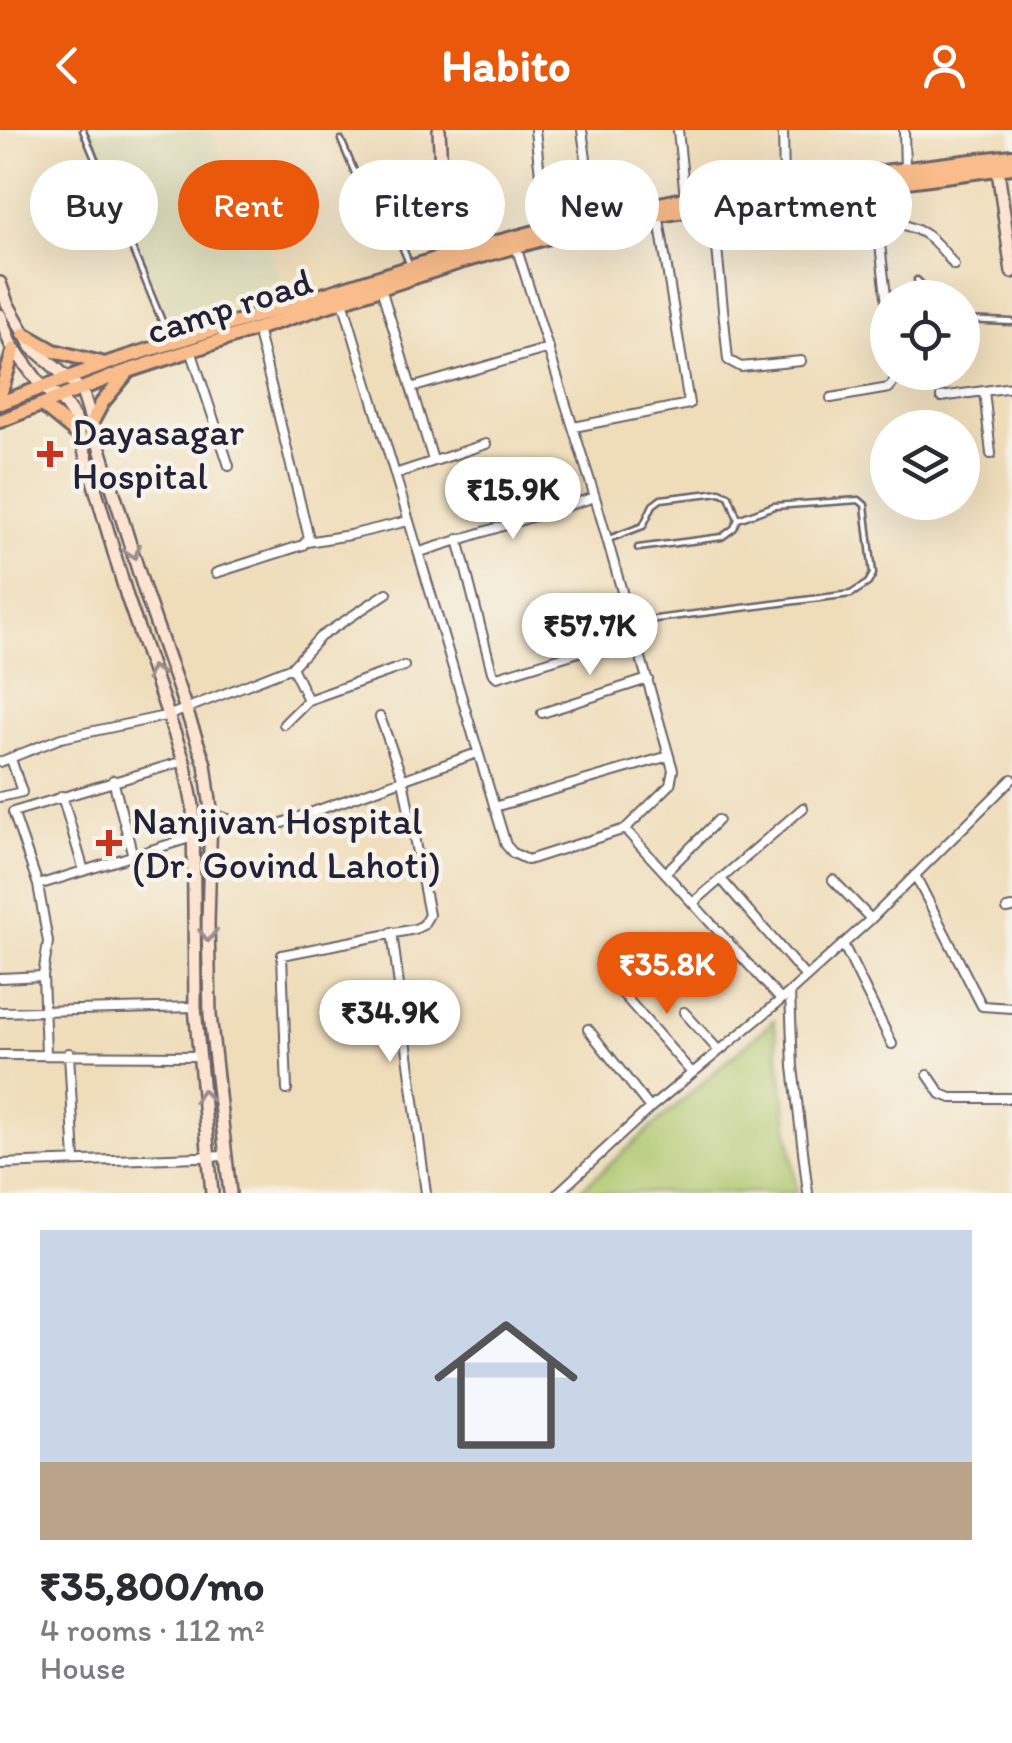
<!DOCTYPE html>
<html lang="en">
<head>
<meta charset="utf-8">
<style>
	:root { --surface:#fff; --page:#f7f7f7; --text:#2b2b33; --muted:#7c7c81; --line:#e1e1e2; --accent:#ea580c }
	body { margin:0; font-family:Itim,sans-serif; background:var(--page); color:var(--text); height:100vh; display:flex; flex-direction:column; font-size:38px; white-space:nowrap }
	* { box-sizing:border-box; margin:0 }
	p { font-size:32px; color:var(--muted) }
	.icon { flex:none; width:55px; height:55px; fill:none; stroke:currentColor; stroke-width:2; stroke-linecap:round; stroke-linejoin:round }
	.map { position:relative; height:1063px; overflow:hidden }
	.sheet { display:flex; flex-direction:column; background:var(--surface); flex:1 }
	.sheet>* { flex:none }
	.top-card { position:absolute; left:30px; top:30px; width:952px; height:90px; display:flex; gap:20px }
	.tools { position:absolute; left:870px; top:150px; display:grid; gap:20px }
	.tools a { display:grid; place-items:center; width:110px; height:110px; border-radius:50%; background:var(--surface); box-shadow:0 10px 40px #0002; font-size:50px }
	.price { position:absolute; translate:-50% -85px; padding:0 22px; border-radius:35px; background:#fff; color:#222; font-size:32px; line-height:65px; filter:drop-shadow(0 2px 5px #0008) }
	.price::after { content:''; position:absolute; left:50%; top:60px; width:30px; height:22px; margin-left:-15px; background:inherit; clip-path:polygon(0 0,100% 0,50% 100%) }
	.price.active { background:var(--accent); color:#fff }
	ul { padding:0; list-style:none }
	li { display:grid; align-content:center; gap:20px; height:530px; padding:0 40px }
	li+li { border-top:2px solid var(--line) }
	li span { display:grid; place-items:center; height:310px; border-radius:0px; color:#555 }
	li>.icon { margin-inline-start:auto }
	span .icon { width:180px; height:180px; fill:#fffc; stroke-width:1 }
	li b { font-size:42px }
	.pill { padding:0 35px; border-radius:45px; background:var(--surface); box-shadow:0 10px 40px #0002; font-size:35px; line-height:90px }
	.pill.active { background:var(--accent); color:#fff }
	header { display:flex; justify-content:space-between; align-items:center; height:130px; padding:0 40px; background:var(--accent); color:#fff; font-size:45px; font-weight:700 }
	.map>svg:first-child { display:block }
	.built { fill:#deddbb }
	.green { fill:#afc86e; stroke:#687554; stroke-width:2.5 }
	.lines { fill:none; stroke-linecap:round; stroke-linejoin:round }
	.lane-casing { stroke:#6a6367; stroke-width:9 }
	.street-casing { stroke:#6a6367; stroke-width:12 }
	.secondary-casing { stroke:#6a6367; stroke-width:16 }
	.primary-casing { stroke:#6a6367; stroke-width:18 }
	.lane { stroke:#fff; stroke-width:4 }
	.street { stroke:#fff; stroke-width:8 }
	.secondary { stroke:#fde4d0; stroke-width:11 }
	.primary { stroke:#f9bc8a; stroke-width:12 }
	.oneway { stroke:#9a8d8d }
	.poi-dot { fill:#c8321e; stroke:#f7f3e8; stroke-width:4 }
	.labels { text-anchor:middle; stroke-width:9; stroke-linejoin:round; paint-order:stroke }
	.street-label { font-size:38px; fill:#22223b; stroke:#f7f3e8 }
	.poi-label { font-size:38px; fill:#22223b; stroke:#f7f3e8; text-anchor:start }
</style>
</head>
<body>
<header><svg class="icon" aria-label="back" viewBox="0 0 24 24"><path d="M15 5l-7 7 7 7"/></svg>Habito<svg class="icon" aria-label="person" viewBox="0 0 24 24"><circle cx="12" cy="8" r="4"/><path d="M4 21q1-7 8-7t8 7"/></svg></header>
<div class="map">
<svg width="1012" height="1063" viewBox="0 0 1012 1063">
	<rect width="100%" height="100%" fill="#f7f3e8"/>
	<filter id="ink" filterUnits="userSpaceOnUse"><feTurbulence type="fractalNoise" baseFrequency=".01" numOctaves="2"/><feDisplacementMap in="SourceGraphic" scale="20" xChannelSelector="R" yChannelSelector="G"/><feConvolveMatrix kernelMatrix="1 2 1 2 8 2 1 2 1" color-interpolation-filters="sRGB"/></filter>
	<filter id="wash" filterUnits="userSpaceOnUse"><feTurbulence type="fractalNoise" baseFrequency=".0048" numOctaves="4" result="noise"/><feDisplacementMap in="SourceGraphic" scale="40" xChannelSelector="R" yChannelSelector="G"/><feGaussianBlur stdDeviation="2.25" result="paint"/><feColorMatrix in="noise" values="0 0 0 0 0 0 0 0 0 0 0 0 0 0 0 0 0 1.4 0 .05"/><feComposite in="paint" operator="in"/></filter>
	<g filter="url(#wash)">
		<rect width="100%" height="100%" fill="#efddba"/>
		<path class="built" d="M88 0H210L282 152 168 187Z"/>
		<path class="green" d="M774 890 797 1063H577Z"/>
	</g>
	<g filter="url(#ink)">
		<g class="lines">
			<defs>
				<path id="lane" d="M83 0 169 208
					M341 10 362 60 384 73 409 133
					M917 150 935 168
					M962 190 1012 192
					M606 410 643 396 653 375 661 369 720 362 729 366 738 389 734 398 722 407 638 418
					M632 492 851 464 868 453 873 444 865 375 859 370 774 376 738 389"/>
				<path id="street" d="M535 0 546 99
					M582 0 594 87
					M678 0 685 68
					M783 0 784 53
					M904 0 905 41
					M873 54 888 183
					M713 77 728 230 741 237 801 231
					M876 85C919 101 927 97 954 135
					M381 158 433 330
					M343 171 506 715 513 723 528 730 625 699 670 655 673 640 595 367 515 113
					M191 220 229 336
					M411 258 549 218
					M984 261 991 324
					M941 267 1012 257
					M831 268 889 258 894 252V242
					M574 297 689 274 658 83
					M395 344 486 314
					M458 409 492 542 497 547 635 505
					M307 412 350 405 408 391
					M420 422 595 367
					M216 443 303 415 309 408 257 199
					M292 537 308 570
					M542 583 648 549
					M284 594 308 570 404 536
					M0 632 61 608 170 585 292 537 320 507 387 463
					M113 650 133 726
					M62 666 84 741
					M0 667 22 662 11 629
					M494 677 669 626
					M211 683 260 701 477 623
					M625 699 781 870
					M665 743 718 690
					M915 745 982 876 1012 878
					M721 749 805 846
					M833 750 871 789
					M38 755 193 707
					M693 773 803 678
					M1007 779 1012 778
					M392 802 426 1063
					M843 814 892 914
					M0 848 43 846
					M615 855 692 943
					M790 862 793 937 808 1063
					M0 882 195 877
					M684 882 719 921
					M588 899 650 978
					M69 923 75 1031
					M46 924 43 846 48 812 38 755 13 682 184 631
					M0 925 199 926
					M928 945 941 964 951 968H1012
					M287 960 282 825 415 799 423 795 429 785 403 650 380 587
					M0 1034 226 1026
					M558 1063 650 978 781 870 871 789 1012 649"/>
				<path id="secondary" d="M439 0 442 57 452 124
					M997 33 1012 142
					M0 153 7 173 32 217 82 261 145 462 205 634 211 679 208 794 210 885 230 1063
					M0 185 10 213 42 257 61 269 75 289 127 467 184 631 193 676 195 877 212 1063"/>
				<path id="primary" d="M24 204 54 221 105 234
					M0 265 14 219
					M0 273 114 231 452 124 573 92 713 63 1012 26
					M43 276 80 306
					M0 291 119 244 463 131 575 100 684 81 1012 37
					M92 292 102 273 127 243"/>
			</defs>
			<use href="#lane" class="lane-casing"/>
			<use href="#street" class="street-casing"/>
			<use href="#secondary" class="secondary-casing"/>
			<use href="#primary" class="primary-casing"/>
			<use href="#lane" class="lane"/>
			<use href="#street" class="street"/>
			<use href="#secondary" class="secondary"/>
			<use href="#primary" class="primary"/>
		</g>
		<defs><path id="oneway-chevron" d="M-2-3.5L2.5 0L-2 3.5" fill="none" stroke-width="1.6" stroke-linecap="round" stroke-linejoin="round" transform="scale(2.5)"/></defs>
		<g class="oneway">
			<use href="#oneway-chevron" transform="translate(133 422) rotate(73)"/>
			<use href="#oneway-chevron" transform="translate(154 542) rotate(-110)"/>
			<use href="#oneway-chevron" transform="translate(208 805) rotate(89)"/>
			<use href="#oneway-chevron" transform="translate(203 966) rotate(-96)"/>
		</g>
	</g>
	<g class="poi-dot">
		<path d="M45 309h10v10h10v10h-10v10h-10v-10h-10v-10h10z"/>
		<path d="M104 698h10v10h10v10h-10v10h-10v-10h-10v-10h10z"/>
	</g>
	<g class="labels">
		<g class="street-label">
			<text transform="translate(229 176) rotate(-18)" y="13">camp road</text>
		</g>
		<g class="poi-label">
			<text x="72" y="315">Dayasagar<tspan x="72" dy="44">Hospital</tspan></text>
			<text x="132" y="704">Nanjivan Hospital<tspan x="132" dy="44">(Dr. Govind Lahoti)</tspan></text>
		</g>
	</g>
</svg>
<div class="tools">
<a><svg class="icon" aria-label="locate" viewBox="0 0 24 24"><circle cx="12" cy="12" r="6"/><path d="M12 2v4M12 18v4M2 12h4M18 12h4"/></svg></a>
<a><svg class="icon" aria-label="layers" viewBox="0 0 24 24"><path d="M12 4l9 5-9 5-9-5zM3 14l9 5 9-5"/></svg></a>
</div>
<b class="price" style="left:513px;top:412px">₹15.9K</b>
<b class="price" style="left:590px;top:548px">₹57.7K</b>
<b class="price active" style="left:667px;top:887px">₹35.8K</b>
<b class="price" style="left:390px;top:935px">₹34.9K</b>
<div class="top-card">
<a class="pill">Buy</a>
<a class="pill active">Rent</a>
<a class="pill">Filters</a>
<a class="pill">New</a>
<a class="pill">Apartment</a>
</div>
</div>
<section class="sheet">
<ul>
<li><span style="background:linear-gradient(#c9d6e8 75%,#b9a48a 0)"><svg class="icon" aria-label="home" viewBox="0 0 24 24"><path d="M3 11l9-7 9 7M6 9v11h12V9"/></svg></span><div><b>₹35,800/mo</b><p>4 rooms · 112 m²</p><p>House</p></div></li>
</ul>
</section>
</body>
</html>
